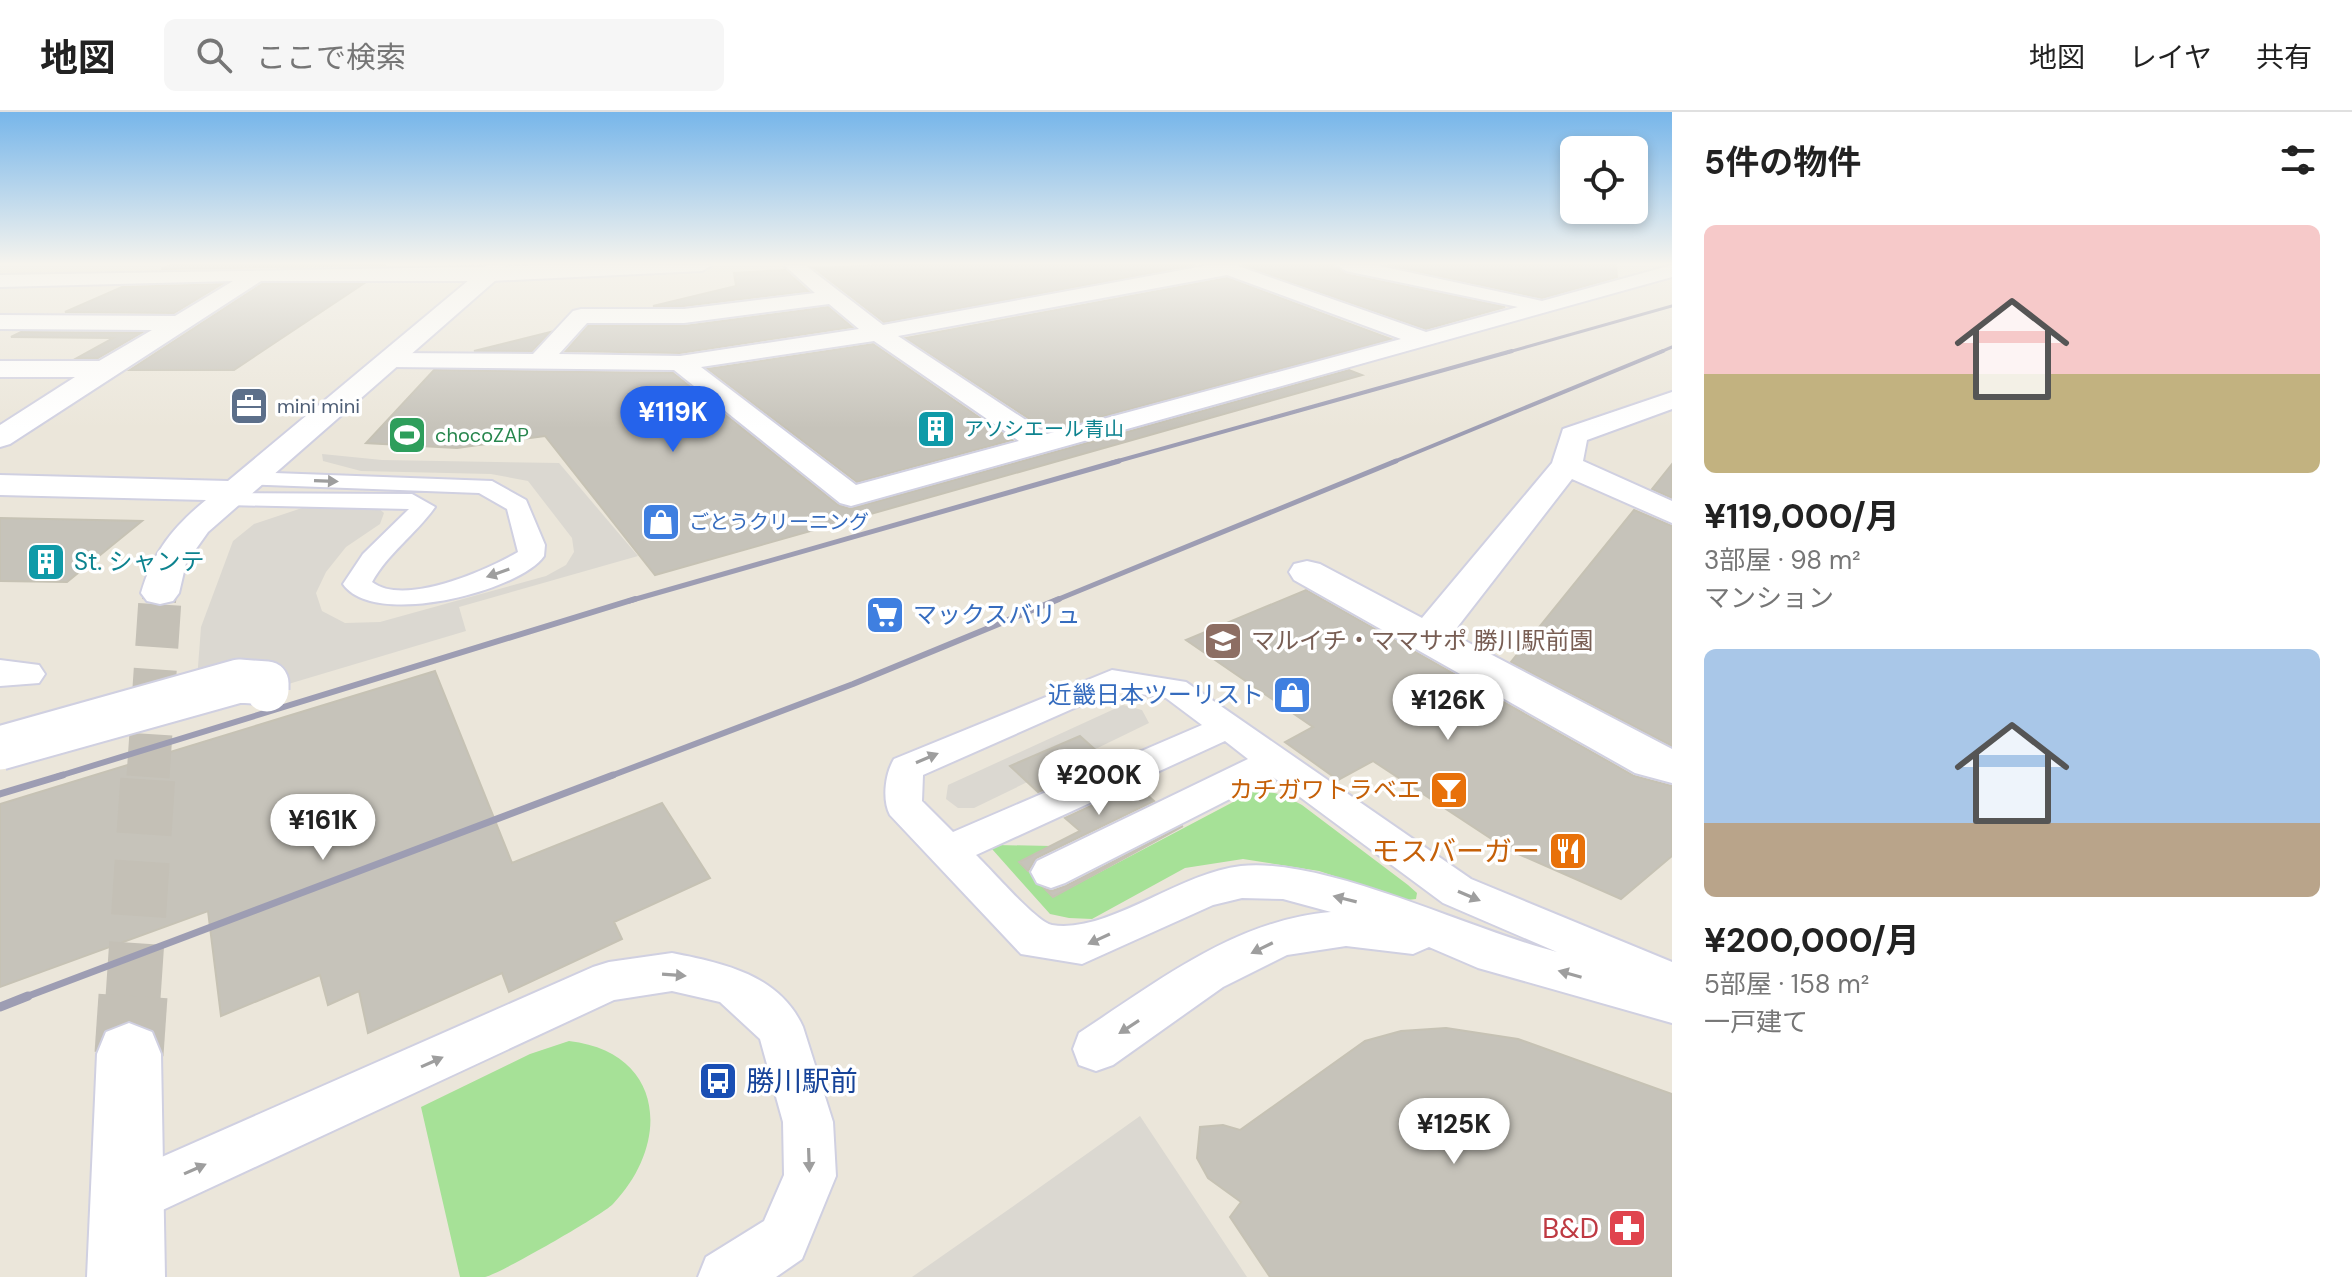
<!DOCTYPE html>
<html lang="ja">
<head>
<meta charset="utf-8">
<style>
	:root { --surface:#fff; --page:#f6f6f6; --text:#222; --muted:#767676; --line:#e0e0e0; --accent:#2563eb }
	body { margin:0; font-family:"DM Sans","Noto Sans JP",sans-serif; background:var(--page); color:var(--text); height:100vh; display:flex; flex-direction:column; font-size:30px; white-space:nowrap }
	* { box-sizing:border-box; margin:0 }
	p { font-size:26px; color:var(--muted) }
	.icon { flex:none; width:44px; height:44px; fill:none; stroke:currentColor; stroke-width:2; stroke-linecap:round; stroke-linejoin:round }
	.map { position:relative; flex:1; overflow:hidden }
	.details { display:flex; flex-direction:column; background:var(--surface); width:680px }
	.details>* { flex:none }
	.buttons { position:absolute; left:1560px; top:24px; display:grid; gap:16px }
	.buttons a { display:grid; place-items:center; width:88px; height:88px; border-radius:12px; background:var(--surface); box-shadow:0 4px 12px #0003; font-size:40px }
	.price { position:absolute; translate:-50% -68px; padding:0 18px; border-radius:28px; background:#fff; color:#222; font-size:26px; line-height:52px; filter:drop-shadow(0 2px 4px #0008) }
	.price::after { content:''; position:absolute; left:50%; top:48px; width:24px; height:18px; margin-left:-12px; background:inherit; clip-path:polygon(0 0,100% 0,50% 100%) }
	.price.active { background:var(--accent); color:#fff }
	ul { padding:0; list-style:none }
	li { display:grid; align-content:center; gap:16px; height:424px; padding:0 32px }
	li span { display:grid; place-items:center; height:248px; border-radius:12px; color:#555 }
	li>.icon { margin-inline-start:auto }
	span .icon { width:144px; height:144px; fill:#fffc; stroke-width:1 }
	li b { font-size:34px }
	h2 { display:flex; justify-content:space-between; align-items:center; height:96px; padding:0 32px; font-size:34px }
	header { display:flex; align-items:center; gap:48px; box-sizing:border-box; height:112px; padding:0 40px; background:var(--surface); border-bottom:2px solid var(--line) }
	header strong { font-size:38px }
	nav { display:flex; gap:44px; margin-inline-start:auto; font-size:28px }
	.search { width:560px; height:72px; background:var(--page); display:flex; align-items:center; gap:20px; box-sizing:border-box; padding:0 28px; border-radius:12px; color:var(--muted); font-size:30px }
	main { display:flex; flex:1; min-height:0 }
	.map>svg:first-child { display:block }
	.green { fill:#a6e197 }
	.plaza { fill:#dbd8d1 }
	.building { fill:#c6c3ba; stroke:#c6c2b4; stroke-width:2 }
	.lines { fill:none; stroke-linecap:round; stroke-linejoin:round }
	.tertiary-tunnel-far3 { stroke:#c4c0b6; stroke-width:34; stroke-dasharray:34 17; stroke-linecap:butt }
	.tertiary-tunnel-far2 { stroke:#c4c0b6; stroke-width:43; stroke-dasharray:43 22; stroke-linecap:butt }
	.tertiary-tunnel-far1 { stroke:#c4c0b6; stroke-width:55; stroke-dasharray:55 27; stroke-linecap:butt }
	.tertiary-tunnel { stroke:#c4c0b6; stroke-width:69; stroke-dasharray:69 35; stroke-linecap:butt }
	.service-casing { stroke:#d0d0e1; stroke-width:4 }
	.minor-casing { stroke:#d0d0e1; stroke-width:4 }
	.tertiary-casing { stroke:#d0d0e1; stroke-width:4 }
	.service { fill:#fff; fill-rule:evenodd }
	.minor { fill:#fff; fill-rule:evenodd }
	.tertiary { fill:#fff; fill-rule:evenodd }
	.rail-far5 { stroke:#9d9db3; stroke-width:3 }
	.rail-far4 { stroke:#9d9db3; stroke-width:4 }
	.rail-far3 { stroke:#9d9db3; stroke-width:5 }
	.rail-far2 { stroke:#9d9db3; stroke-width:6 }
	.rail-far1 { stroke:#9d9db3; stroke-width:7 }
	.rail { stroke:#9d9db3; stroke-width:9 }
	.pedestrian-bridge-casing { stroke:#d0d0e1; stroke-width:47; stroke-linecap:butt }
	.pedestrian-bridge { stroke:#fff; stroke-width:43 }
	.oneway { fill:#9e9e9e }
	.labels { text-anchor:middle; stroke-width:7; stroke-linejoin:round; paint-order:stroke }
	.far-service-label { font-size:20px; fill:#4e5e75; stroke:#fff; text-anchor:start }
	.far-culture-label { font-size:20px; fill:#0d838f; stroke:#fff; text-anchor:start }
	.far-leisure-label { font-size:20px; fill:#27864d; stroke:#fff; text-anchor:start }
	.far-shop-label { font-size:20px; fill:#366cbe; stroke:#fff; text-anchor:start }
	.culture-label { font-size:24px; fill:#0d838f; stroke:#fff; text-anchor:start }
	.shop-label { font-size:24px; fill:#366cbe; stroke:#fff; text-anchor:start }
	.education-label { font-size:24px; fill:#785e54; stroke:#fff; text-anchor:start }
	.food-label { font-size:24px; fill:#c56008; stroke:#fff; text-anchor:end }
	.near-food-label { font-size:28px; fill:#c56008; stroke:#fff; text-anchor:end }
	.near-transit-label { font-size:28px; fill:#164399; stroke:#fff; text-anchor:start }
	.near-health-label { font-size:28px; fill:#be3a42; stroke:#fff; text-anchor:end }
</style>
</head>
<body>
<header>
<strong>地図</strong>
<div class="search"><svg class="icon" aria-label="search" viewBox="0 0 24 24"><circle cx="10" cy="10" r="6"/><path d="M15 15l6 6"/></svg>ここで検索</div>
<nav><a>地図</a><a>レイヤ</a><a>共有</a></nav>
</header>
<main>
<div class="map">
<svg width="1672" height="1165" viewBox="0 0 1672 1165">
	<rect width="100%" height="100%" fill="#ebe6da"/>
	<path class="green" d="M1256 677 1283 683 1302 693 1408 773 1417 781 1416 787 1407 788 1319 759 1243 747 1185 756 1092 807 1069 806 1050 802 992 737 997 733 1051 734 1019 750 1053 785 1235 689 1229 683Z
		M569 929C664 940 672 1030 613 1092 604 1102 498 1163 485 1165 477 1165 468 1165 460 1165L421 995 530 942Z"/>
	<path class="plaza" d="M322 342 382 348 559 351 638 444 459 495 466 519 201 598 197 568 201 515 233 429 254 412 308 394 375 393 384 401 380 412 346 435 326 460 316 481 322 499 345 511 380 510 546 464 566 453 574 440 572 426 528 369 491 362 361 359 323 349Z
		M1123 593 1142 598 1149 611 974 696H958L946 687 948 673Z
		M1140 1004 1247 1165H912L1015 1093Z"/>
	<path class="building" d="M171 153H386L161 157Z
		M888 153H1195L884 210 814 156Z
		M1243 153H1334L1345 162 1505 195 1426 217Z
		M1387 153H1616L1617 165 1542 186Z
		M785 158 808 179 684 194H653L736 174 734 161Z
		M1227 166 1391 227 1048 319 906 226Z
		M222 172 174 201 65 200 122 175Z
		M262 172H363L234 258H130Z
		M828 195 852 215 680 241 566 239 588 214H684Z
		M21 220 141 221 98 246H77L113 226 11 225Z
		M550 220 532 239H474Z
		M873 232 1012 328 857 370 708 257Z
		M434 258 673 261 838 393 850 397 1349 258 1362 263 655 463 545 324 457 336 366 331Z
		M1672 352V386L1652 377Z
		M1634 398 1672 414V634L1511 550Z
		M0 406 142 409 67 470 0 469Z
		M1306 478 1634 664 1672 674V744L1621 787 1507 737 1373 649 1338 668 1285 630 1313 615 1186 528Z
		M435 559 512 751 662 691 710 766 614 810 622 827 509 880 502 861 368 921 359 879 328 893 320 863 221 904 208 799 0 875V692Z
		M1080 624 1109 650 1038 680 1010 654Z
		M1136 673 1154 689 1036 746 1028 759 1019 750 1080 719 1065 706Z
		M1183 714 1053 785 1045 777 1052 779 1066 774Z
		M1446 916 1518 927 1672 982V1165H1270L1230 1105 1241 1090 1208 1066 1197 1046 1200 1015 1223 1013 1240 1018 1365 929 1401 919Z"/>
	<g class="lines">
		<path class="tertiary-tunnel-far3" d="M159 489 160 481"/>
		<path class="tertiary-tunnel-far2" d="M148 665 160 487"/>
		<path class="tertiary-tunnel-far1" d="M133 886 148 663"/>
		<path class="tertiary-tunnel" d="M129 942 133 884"/>
		<defs>
			<path id="service" d="M248 360 492 369 526 388 545 433 544 444C520 479 374 517 343 472L363 442 409 397 226 393 218 391 214 386 218 381 412 382 435 395C416 422 388 441 372 470 404 495 487 458 518 440L507 397 479 381 240 372 237 367 240 362Z
				M1112 558 1186 570 1471 767 1672 850V911L1478 856 1429 835 1413 842 1346 834 1287 843 1223 875 1113 953 1096 959 1079 953 1073 937 1079 921C1157 870 1235 808 1331 800L1283 787 1242 786 1213 793 1082 852 1021 842 890 703C882 688 885 662 894 647ZM1115 578 1166 586 1202 613 953 720 922 689 923 663ZM1225 629 1248 647 1037 749 1031 760 1037 771 1051 776 1065 771 1273 665 1443 791 1557 840C1470 818 1325 745 1241 754 1178 761 1108 822 1052 813 1036 810 991 757 976 743Z
				M672 841C722 851 779 862 803 915L833 1010 836 1064 802 1147 776 1165H698L706 1145 764 1109 784 1063 783 1010 760 927 720 890 672 879 614 888 124 1116 105 1108 97 1089 105 1070 593 855 609 850Z"/>
			<path id="minor" d="M586 153H712L702 159 490 169H261L10 332 0 335V313L75 265H0V249H99L152 218 0 217V203L175 204 233 169 0 175V163Z
				M784 153H805L883 213 1209 153H1235L1426 220 1518 195 1346 159 1337 153H1375L1542 189 1672 153V165L851 394 840 391 674 258 391 255 379 248 391 241 533 242 573 199 581 197H684L815 181ZM1227 163 1401 227 1047 322 898 224ZM829 192 859 217 680 244 559 242 587 211H684ZM874 229 1019 329 856 373 701 255Z
				M1672 280V297L1587 328 1583 349 1672 389V411L1572 367 1452 522 1672 637V671L1635 661 1294 468 1289 460 1294 452 1307 449 1320 452 1422 506 1552 351 1563 317Z
				M0 548 39 553 45 562 39 571 0 574Z"/>
			<path id="tertiary" d="M487 153H506L497 167 208 420 186 451 179 481 173 489 160 492 147 489 141 481C153 440 173 415 206 388L0 383V363L228 369Z
				M129 911 152 920 161 942 165 1165H87L97 942 106 920Z"/>
		</defs>
		<use href="#service" class="service-casing"/>
		<use href="#minor" class="minor-casing"/>
		<use href="#tertiary" class="tertiary-casing"/>
		<use href="#service" class="service"/>
		<use href="#minor" class="minor"/>
		<use href="#tertiary" class="tertiary"/>
		<path class="rail-far5" d="M1505 241 1672 194
			M1658 241 1672 235"/>
		<path class="rail-far4" d="M1111 351 1512 239
			M1391 351 1663 239"/>
		<path class="rail-far3" d="M629 489 1119 349
			M1054 489 1396 349"/>
		<path class="rail-far2" d="M56 665 635 487
			M608 665 853 572 1059 487"/>
		<path class="rail-far1" d="M0 682 63 663
			M23 886 613 663"/>
		<path class="rail" d="M0 895 28 884"/>
		<defs>
			<path id="pedestrian-bridge" d="M0 636 239 569 267 571V578"/>
		</defs>
		<use href="#pedestrian-bridge" class="pedestrian-bridge-casing"/>
		<use href="#pedestrian-bridge" class="pedestrian-bridge"/>
	</g>
	<defs><path id="oneway-solid" d="M-6-.8H1V-3.2L6.5 0L1 3.2V.8H-6Z" transform="scale(2)"/></defs>
	<g class="oneway">
		<use href="#oneway-solid" transform="translate(326 369) rotate(2)"/>
		<use href="#oneway-solid" transform="translate(498 461) rotate(161)"/>
		<use href="#oneway-solid" transform="translate(927 646) rotate(-23)"/>
		<use href="#oneway-solid" transform="translate(1469 784) rotate(23)"/>
		<use href="#oneway-solid" transform="translate(1345 787) rotate(-166)"/>
		<use href="#oneway-solid" transform="translate(1099 827) rotate(155)"/>
		<use href="#oneway-solid" transform="translate(1262 836) rotate(154)"/>
		<use href="#oneway-solid" transform="translate(1570 862) rotate(-164)"/>
		<use href="#oneway-solid" transform="translate(674 863) rotate(4)"/>
		<use href="#oneway-solid" transform="translate(1129 915) rotate(147)"/>
		<use href="#oneway-solid" transform="translate(432 950) rotate(-24)"/>
		<use href="#oneway-solid" transform="translate(809 1048) rotate(88)"/>
		<use href="#oneway-solid" transform="translate(195 1057) rotate(-24)"/>
	</g>
	<linearGradient id="sky" x2="0" y2="1"><stop stop-color="#77b6ea"/><stop offset="0.48" stop-color="#f6f4ee"/><stop offset="1" stop-color="#f6f4ee" stop-opacity="0"/></linearGradient>
	<rect width="1672" height="316" fill="url(#sky)"/>
	<defs>
		<symbol id="office-square" viewBox="-11 -11 22 22"><rect x="-9" y="-9" width="18" height="18" rx="4" fill="#5c6f8a" stroke="#fff"/><path d="M-6-3h4V-5.5h4V-3h4V5H-6ZM-1-4.5V-3h2v-1.5ZM-6 0V1H6V0Z" fill="#fff"/></symbol>
		<symbol id="building-square" viewBox="-11 -11 22 22"><rect x="-9" y="-9" width="18" height="18" rx="4" fill="#0f9aa8" stroke="#fff"/><path d="M-4-6H4V6H1V3H-1V6H-4ZM-2.5-4.3h1.7v1.8h-1.7ZM.8-4.3h1.7v1.8H.8ZM-2.5-1h1.7V.8h-1.7ZM.8-1h1.7V.8H.8Z" fill="#fff"/></symbol>
		<symbol id="stadium-square" viewBox="-11 -11 22 22"><rect x="-9" y="-9" width="18" height="18" rx="4" fill="#2e9e5b" stroke="#fff"/><path d="M0-5a6.5 5 0 1 0 0 10a6.5 5 0 1 0 0-10ZM-3.5-1.8h7v3.6h-7Z" fill="#fff"/></symbol>
		<symbol id="shop-square" viewBox="-11 -11 22 22"><rect x="-9" y="-9" width="18" height="18" rx="4" fill="#3f7fe0" stroke="#fff"/><path d="M-5-2.5h2.3a2.7 3.5 0 0 1 5.4 0H5L5.5 6h-11ZM-1.5-2.5h3a1.5 2.3 0 0 0-3 0Z" fill="#fff"/></symbol>
		<symbol id="supermarket-square" viewBox="-11 -11 22 22"><rect x="-9" y="-9" width="18" height="18" rx="4" fill="#3f7fe0" stroke="#fff"/><path d="M-6-5.5h2.5l.6 2H6L4.5 2H-2.5L-4.4-4H-6ZM-1.5 3.2a1.3 1.3 0 1 0 .1 0ZM3 3.2a1.3 1.3 0 1 0 .1 0Z" fill="#fff"/></symbol>
		<symbol id="school-square" viewBox="-11 -11 22 22"><rect x="-9" y="-9" width="18" height="18" rx="4" fill="#8d6e63" stroke="#fff"/><path d="M0-5L7-2L0 1L-7-2ZM-4 1L0 2.5L4 1V4Q0 6-4 4Z" fill="#fff"/></symbol>
		<symbol id="bar-square" viewBox="-11 -11 22 22"><rect x="-9" y="-9" width="18" height="18" rx="4" fill="#e8710a" stroke="#fff"/><path d="M-6-5H6L.8 .8V4.5H3.5V6h-7V4.5H-.8V.8Z" fill="#fff"/></symbol>
		<symbol id="restaurant-square" viewBox="-11 -11 22 22"><rect x="-9" y="-9" width="18" height="18" rx="4" fill="#e8710a" stroke="#fff"/><path d="M-5-6h1v4h1v-4h1v4h1v-4h1v5L-1.5 .5V6h-2V.5L-5-1ZM5-6V6H3V1.5H1.5Q1.5-4 5-6Z" fill="#fff"/></symbol>
		<symbol id="bus-square" viewBox="-11 -11 22 22"><rect x="-9" y="-9" width="18" height="18" rx="4" fill="#1a4fb4" stroke="#fff"/><path d="M-5-6H5V4H4V6H2V4H-2V6H-4V4H-5ZM-3.5-4V0h7V-4ZM-3.5 1.2v1.5H-2V1.2ZM2 1.2v1.5H3.5V1.2Z" fill="#fff"/></symbol>
		<symbol id="pharmacy-square" viewBox="-11 -11 22 22"><rect x="-9" y="-9" width="18" height="18" rx="4" fill="#e0444e" stroke="#fff"/><path d="M-2-6h4v4h4v4h-4v4h-4v-4h-4v-4h4Z" fill="#fff"/></symbol>
	</defs>
	<g fill-rule="evenodd">
		<use href="#office-square" x="227" y="272" width="44" height="44"/>
		<use href="#building-square" x="914" y="295" width="44" height="44"/>
		<use href="#stadium-square" x="385" y="301" width="44" height="44"/>
		<use href="#shop-square" x="639" y="388" width="44" height="44"/>
		<use href="#building-square" x="24" y="428" width="44" height="44"/>
		<use href="#supermarket-square" x="863" y="481" width="44" height="44"/>
		<use href="#school-square" x="1201" y="507" width="44" height="44"/>
		<use href="#shop-square" x="1270" y="561" width="44" height="44"/>
		<use href="#bar-square" x="1427" y="656" width="44" height="44"/>
		<use href="#restaurant-square" x="1546" y="717" width="44" height="44"/>
		<use href="#bus-square" x="696" y="947" width="44" height="44"/>
		<use href="#pharmacy-square" x="1605" y="1094" width="44" height="44"/>
	</g>
	<g class="labels">
		<g class="far-service-label">
			<text x="277" y="301">mini mini</text>
		</g>
		<g class="far-culture-label">
			<text x="964" y="324">アソシエール青山</text>
		</g>
		<g class="far-leisure-label">
			<text x="435" y="330">chocoZAP</text>
		</g>
		<g class="far-shop-label">
			<text x="689" y="417">ごとうクリーニング</text>
		</g>
		<g class="culture-label">
			<text x="74" y="458">St. シャンテ</text>
		</g>
		<g class="shop-label">
			<text x="913" y="511">マックスバリュ</text>
			<text x="1264" y="591" text-anchor="end">近畿日本ツーリスト</text>
		</g>
		<g class="education-label">
			<text x="1251" y="537">マルイチ・ママサポ 勝川駅前園</text>
		</g>
		<g class="food-label">
			<text x="1421" y="686">カチガワトラベエ</text>
		</g>
		<g class="near-food-label">
			<text x="1540" y="749">モスバーガー</text>
		</g>
		<g class="near-transit-label">
			<text x="746" y="979">勝川駅前</text>
		</g>
		<g class="near-health-label">
			<text x="1599" y="1126">B&amp;D</text>
		</g>
	</g>
</svg>
<div class="buttons">
<a><svg class="icon" aria-label="locate" viewBox="0 0 24 24"><circle cx="12" cy="12" r="6"/><path d="M12 2v4M12 18v4M2 12h4M18 12h4"/></svg></a>
</div>
<b class="price active" style="left:673px;top:342px">¥119K</b>
<b class="price" style="left:1448px;top:630px">¥126K</b>
<b class="price" style="left:1099px;top:705px">¥200K</b>
<b class="price" style="left:323px;top:750px">¥161K</b>
<b class="price" style="left:1454px;top:1054px">¥125K</b>
</div>
<section class="details">
<h2>5件の物件<svg class="icon" aria-label="filters" viewBox="0 0 24 24"><path d="M4 7h16M4 17h16"/><circle cx="9" cy="7" r="2"/><circle cx="15" cy="17" r="2"/></svg></h2>
<ul>
<li><span style="background:linear-gradient(#f6c9c9 60%,#c2b280 0)"><svg class="icon" aria-label="home" viewBox="0 0 24 24"><path d="M3 11l9-7 9 7M6 9v11h12V9"/></svg></span><div><b>¥119,000/月</b><p>3部屋 · 98 m²</p><p>マンション</p></div></li>
<li><span style="background:linear-gradient(#a9c7e8 70%,#b9a48a 0)"><svg class="icon" aria-label="home" viewBox="0 0 24 24"><path d="M3 11l9-7 9 7M6 9v11h12V9"/></svg></span><div><b>¥200,000/月</b><p>5部屋 · 158 m²</p><p>一戸建て</p></div></li>
</ul>
</section>
</main>
</body>
</html>
